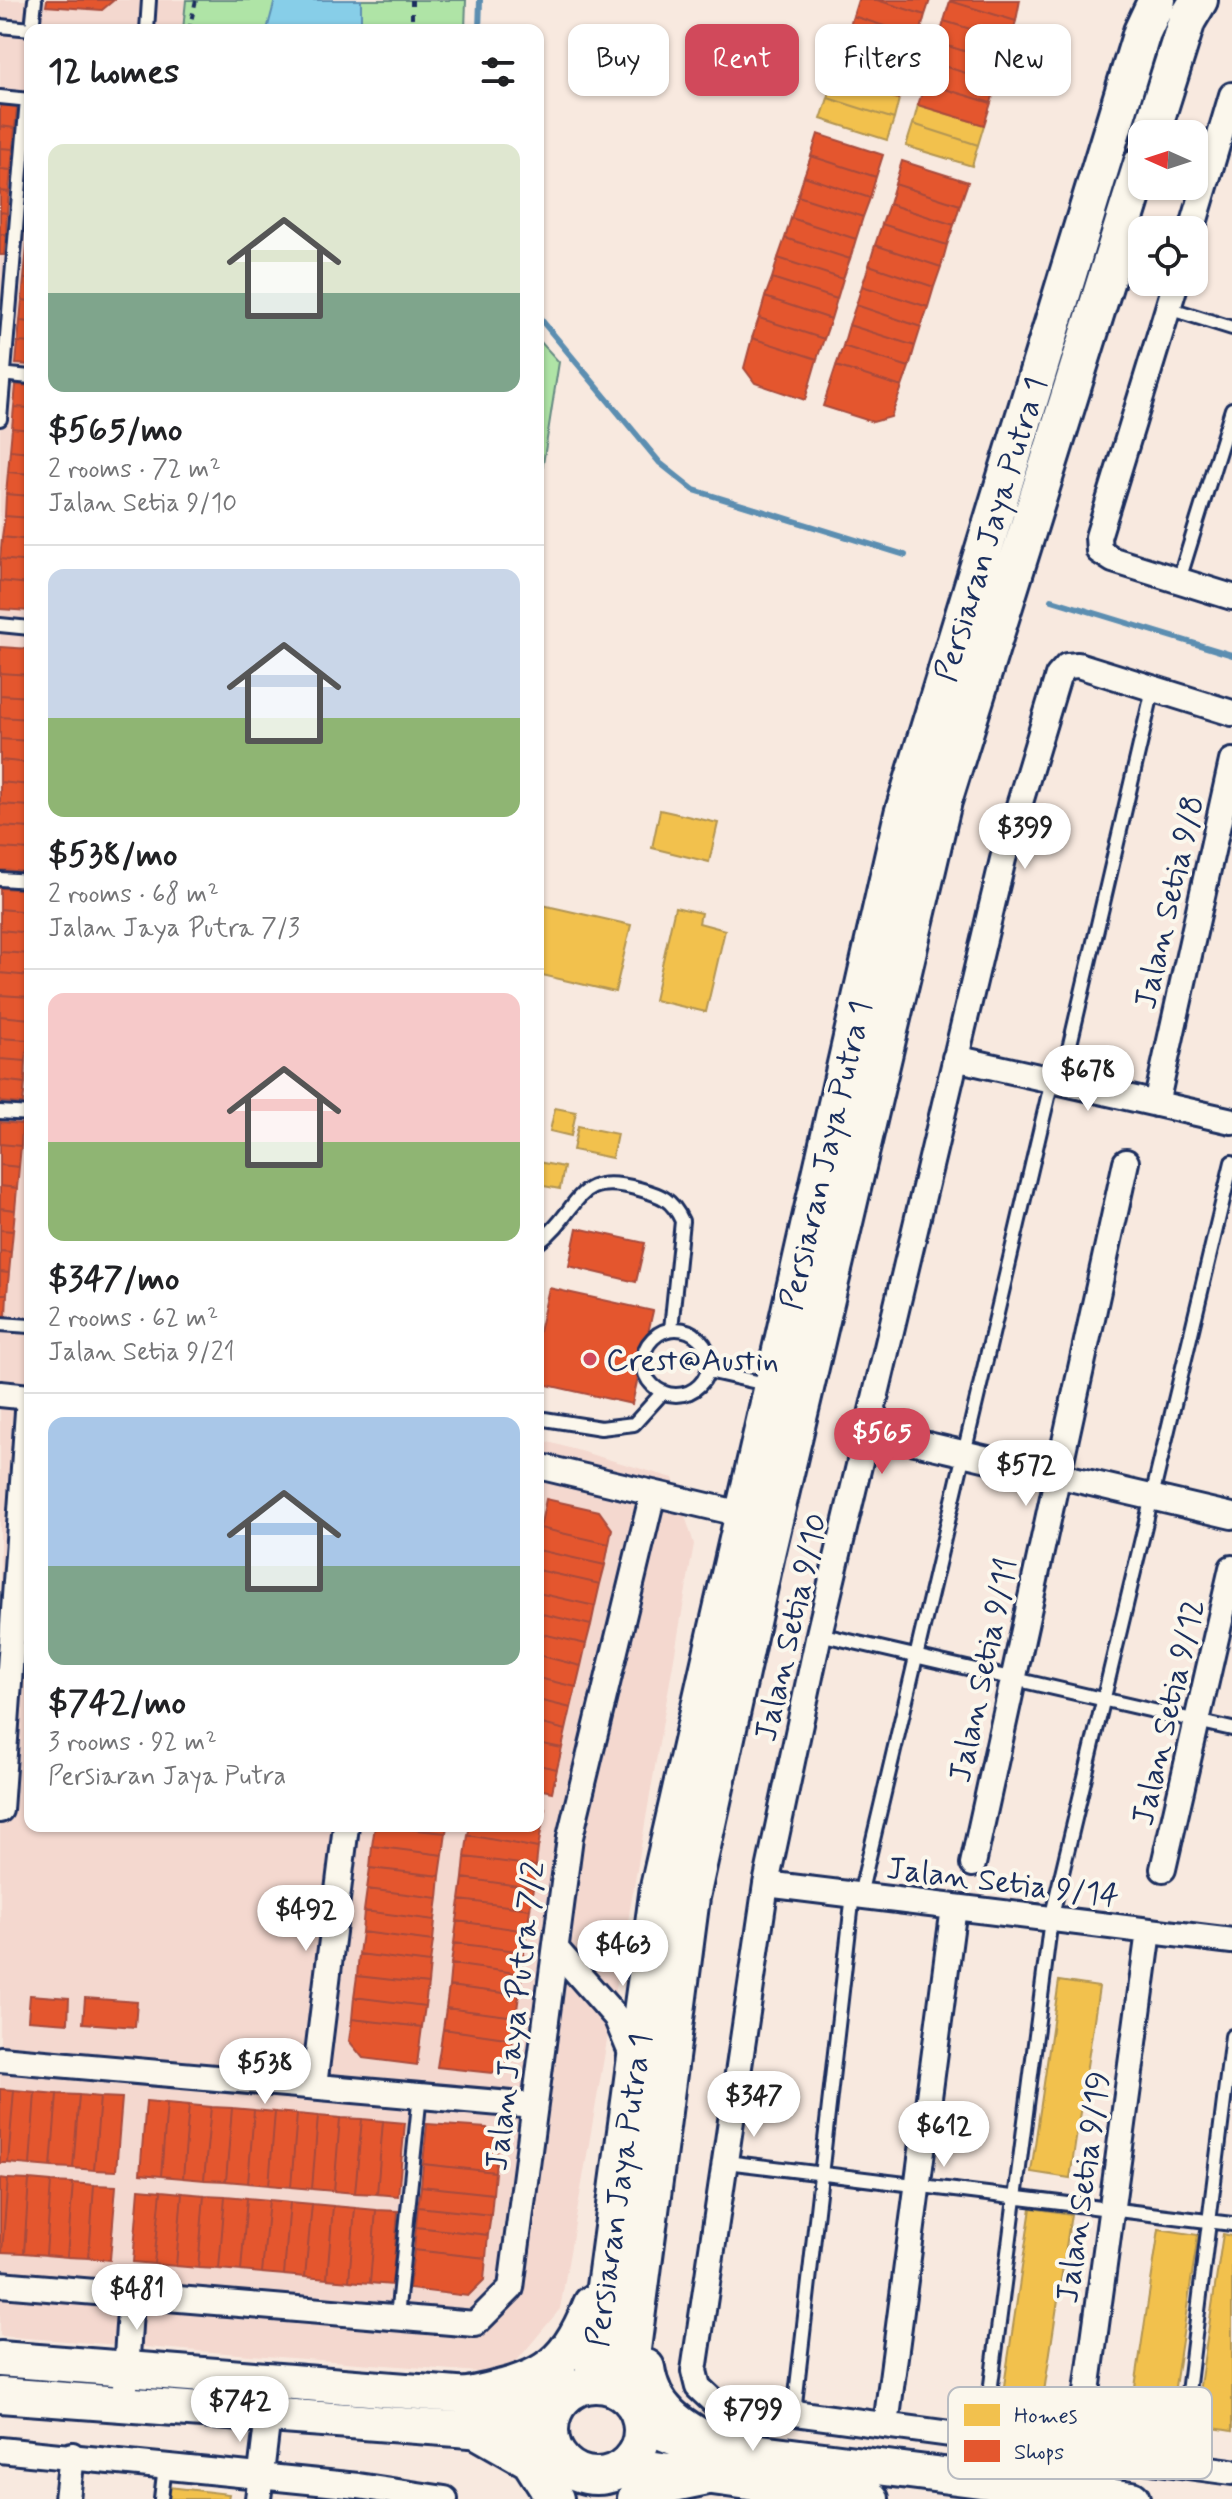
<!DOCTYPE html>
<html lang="en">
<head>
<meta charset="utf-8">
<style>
	:root { --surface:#fff; --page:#f2f2f2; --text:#202124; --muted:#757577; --line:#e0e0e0; --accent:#d1495b }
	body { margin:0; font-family:Mynerve,sans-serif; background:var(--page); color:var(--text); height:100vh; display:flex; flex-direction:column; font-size:30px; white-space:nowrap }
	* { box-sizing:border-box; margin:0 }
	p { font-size:26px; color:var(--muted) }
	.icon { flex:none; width:44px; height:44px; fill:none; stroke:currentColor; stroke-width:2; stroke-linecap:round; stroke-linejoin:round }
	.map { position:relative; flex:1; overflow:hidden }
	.side { position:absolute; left:24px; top:24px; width:520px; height:1808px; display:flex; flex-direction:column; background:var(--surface); border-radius:16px; box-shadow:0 2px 6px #0004 }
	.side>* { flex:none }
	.top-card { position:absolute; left:568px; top:24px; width:544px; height:72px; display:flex; gap:16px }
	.needle { width:52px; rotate:273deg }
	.controls { position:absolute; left:1128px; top:120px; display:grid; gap:16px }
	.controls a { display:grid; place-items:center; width:80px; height:80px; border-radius:16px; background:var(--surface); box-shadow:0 2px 6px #0004; font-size:40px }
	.price { position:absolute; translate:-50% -68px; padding:0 18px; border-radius:28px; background:#fff; color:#222; font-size:26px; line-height:52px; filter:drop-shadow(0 2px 4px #0008) }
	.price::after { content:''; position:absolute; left:50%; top:48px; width:24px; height:18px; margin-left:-12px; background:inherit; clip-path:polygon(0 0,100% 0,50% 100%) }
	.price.selected { background:var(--accent); color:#fff }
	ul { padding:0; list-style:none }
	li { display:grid; align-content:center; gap:16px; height:424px; padding:0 24px }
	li+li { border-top:2px solid var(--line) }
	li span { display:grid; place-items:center; height:248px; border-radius:16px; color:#555 }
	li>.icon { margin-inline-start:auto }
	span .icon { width:144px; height:144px; fill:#fffc; stroke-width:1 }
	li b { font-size:34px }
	h2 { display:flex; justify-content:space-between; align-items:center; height:96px; padding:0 24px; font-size:34px }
	.pill { padding:0 28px; border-radius:16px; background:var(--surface); box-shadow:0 2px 6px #0004; font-size:28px; line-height:72px }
	.pill.selected { background:var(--accent); color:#fff }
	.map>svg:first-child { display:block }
	.built { fill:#f4d8cf }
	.green { fill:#afe4a6; stroke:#658a82; stroke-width:2 }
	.water { fill:#87cee8; stroke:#5c8eb1; stroke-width:2 }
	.homes { fill:#f2c14e; stroke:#b29553; stroke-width:2 }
	.shops { fill:#e4572e; stroke:#a84b3c; stroke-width:2 }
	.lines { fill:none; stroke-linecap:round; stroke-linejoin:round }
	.stream { stroke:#5c8eb1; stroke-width:6 }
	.lane-casing { stroke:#1b2f5e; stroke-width:18 }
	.street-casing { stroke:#1b2f5e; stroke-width:30 }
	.secondary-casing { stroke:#1b2f5e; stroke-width:40 }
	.primary-casing { stroke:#1b2f5e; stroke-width:42 }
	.path { stroke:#1b2f5e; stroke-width:4; stroke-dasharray:6 6; stroke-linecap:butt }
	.lane { stroke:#fbf7ec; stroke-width:12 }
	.street { stroke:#fbf7ec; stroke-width:24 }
	.secondary { stroke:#fbf7ec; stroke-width:34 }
	.primary { stroke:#fbf7ec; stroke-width:36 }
	.poi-dot { fill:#d1495b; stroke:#fbf7ec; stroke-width:3 }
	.labels { text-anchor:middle; stroke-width:8; stroke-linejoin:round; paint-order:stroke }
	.street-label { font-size:32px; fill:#1b2f5e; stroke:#fbf7ec }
	.poi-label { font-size:32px; fill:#1b2f5e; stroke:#fbf7ec; text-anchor:start }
	.key { fill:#fbf7ec; stroke:#b8bbc1; stroke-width:2 }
	.key-label { font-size:22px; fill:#1b2f5e }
</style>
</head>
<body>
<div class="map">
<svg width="1232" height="2499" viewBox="0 0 1232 2499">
	<rect width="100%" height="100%" fill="#f8e9df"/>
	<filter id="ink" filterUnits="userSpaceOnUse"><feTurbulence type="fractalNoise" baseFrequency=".0125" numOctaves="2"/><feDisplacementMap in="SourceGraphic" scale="16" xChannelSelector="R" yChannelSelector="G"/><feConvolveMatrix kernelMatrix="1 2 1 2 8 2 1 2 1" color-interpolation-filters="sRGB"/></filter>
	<g filter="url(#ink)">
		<path class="built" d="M0 0H185L183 30H30V1826H538V1439L673 1478 694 1544 560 2309 506 2374 0 2336Z"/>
		<path class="green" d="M186 0H466L465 30H183Z
			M538 339 559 362 538 496Z"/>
		<path class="water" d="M275 0H361V30H267Z"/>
		<path class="homes" d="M834 79 899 99 894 119 828 98Z
			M828 98 894 119 887 140 821 119Z
			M918 105 984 125 978 145 913 124Z
			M913 124 978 145 972 166 906 146Z
			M660 810 718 823 709 862 652 848Z
			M538 904 631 925 615 992 538 974Z
			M675 907 701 913 699 923 725 930 706 1012 654 1000Z
			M555 1108 576 1112 571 1136 550 1131Z
			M578 1126 617 1134 612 1158 573 1150Z
			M538 1162 564 1167 560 1189 538 1185Z
			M1059 1981 1099 1987 1070 2178 1031 2172Z
			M1031 2208 1071 2214 1042 2405 1002 2399Z
			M1159 2229 1198 2235 1169 2426 1130 2420Z
			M1223 2234 1232 2236V2431L1194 2425Z
			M169 2487 229 2494 228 2499H168Z"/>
		<path class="shops" d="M47 0H114L102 10 46 6Z
			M858 0H877L925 15 919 37 853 16Z
			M877 0H930L925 15Z
			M1020 0 1016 21 950 1 951 0Z
			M950 1 1016 21 1010 41 944 21Z
			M853 16 919 37 913 57 847 36Z
			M944 21 1010 41 1003 63 938 43Z
			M847 36 913 57 906 77 841 57Z
			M938 43 1003 63 997 83 931 62Z
			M841 57 906 77 899 99 834 79Z
			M931 62 997 83 991 103 925 83Z
			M925 83 991 103 984 125 918 105Z
			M0 105 17 106 15 128 0 126Z
			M0 126 15 128 13 149 0 148Z
			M818 134 883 155 876 177 811 156Z
			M0 148 13 149 11 170 0 169Z
			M811 156 876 177 870 198 804 176Z
			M902 161 968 182 960 205 895 184Z
			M0 169 11 170 9 192 0 191Z
			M804 176 870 198 863 217 798 196Z
			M895 184 960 205 954 225 889 204Z
			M0 191 9 192 7 213 0 212Z
			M798 196 863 217 856 239 791 218Z
			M889 204 954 225 947 245 882 224Z
			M0 212 7 213 6 234H0Z
			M791 218 856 239 850 259 785 238Z
			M882 224 947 245 941 267 875 245Z
			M0 234H6L4 255H0Z
			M28 236H30V258H26Z
			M785 238 850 259 843 279 778 258Z
			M875 245 941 267 934 287 869 265Z
			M26 258H30V279H24Z
			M778 258 843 279 837 299 772 278Z
			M869 265 934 287 928 307 862 286Z
			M772 278 837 299 831 319 765 297Z
			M24 279H30V301L22 300Z
			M862 286 928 307 921 327 856 305Z
			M765 297 831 319 824 339 759 318Z
			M22 300 30 301V322L20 321Z
			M856 305 921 327 915 346 849 325Z
			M759 318 824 339 817 359 752 338Z
			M20 321 30 322V343L18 342Z
			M849 325 915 346 909 367 843 346Z
			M752 338 817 359 805 400 755 383 744 368Z
			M18 342 30 343V365L16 364Z
			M843 346 909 367 902 387 836 366Z
			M836 366 902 387 891 417 873 422 823 406Z
			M16 385 30 386V408L14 407Z
			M14 407 30 408V430L12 428Z
			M12 428 30 430V452L10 450Z
			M10 450 30 452V474L8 472Z
			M8 472 30 474V496L6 494Z
			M6 494 30 496V518L5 516Z
			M5 516 30 518V540L2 537Z
			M2 537 30 540V562L0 559Z
			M0 559 30 562V584L0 581Z
			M0 581 30 584V611L0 609Z
			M0 647 30 649V675L0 673Z
			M0 673 30 675V697L0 695Z
			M0 695 30 697V719L0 717Z
			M0 717 30 719V741L0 739Z
			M0 739 30 741V763L0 760Z
			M0 760 30 763V785L0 782Z
			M0 782 30 785V806L0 804Z
			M0 804 30 806V828L0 826Z
			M0 826 30 828V850L0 848Z
			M0 848 30 850V872L0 870Z
			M0 888 30 890V912L0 909Z
			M0 909 30 912V933L0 930Z
			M0 930 30 933V954L0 952Z
			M0 952 30 954V976L0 973Z
			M0 973 30 976V997L0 995Z
			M0 995 30 997V1019L0 1016Z
			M0 1016 30 1019 28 1040 0 1038Z
			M0 1038 28 1040 26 1061 0 1059Z
			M0 1059 26 1061 25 1083 0 1080Z
			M0 1080 25 1083 23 1104 0 1102Z
			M0 1122 22 1124 21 1146 0 1144Z
			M0 1144 21 1146 19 1167 0 1165Z
			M0 1165 19 1167 17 1188 0 1186Z
			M0 1186 17 1188 15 1210 0 1208Z
			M0 1208 15 1210 13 1231 0 1230Z
			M577 1228 645 1243 636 1282 569 1266Z
			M0 1230 13 1231 11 1252 0 1251Z
			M0 1251 11 1252 9 1273 0 1272Z
			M0 1272 9 1273 7 1294H0Z
			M549 1288 653 1311 632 1404 538 1383V1336Z
			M0 1294H7L6 1316 0 1315Z
			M546 1499 599 1511 612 1529 609 1544 540 1528Z
			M540 1528 609 1544 605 1565 538 1550Z
			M538 1550 605 1565 600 1584 538 1570Z
			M538 1570 600 1584 595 1606 538 1593Z
			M538 1593 595 1606 591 1625 538 1613Z
			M538 1613 591 1625 586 1644 538 1633Z
			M538 1633 586 1644 581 1666 538 1655Z
			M538 1655 581 1666 576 1687 538 1678Z
			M538 1678 576 1687 571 1708 538 1700Z
			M538 1700 571 1708 566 1730 538 1723Z
			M538 1723 566 1730 562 1748 538 1743Z
			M538 1743 562 1748 557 1769 538 1765Z
			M538 1765 557 1769 552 1792 538 1789Z
			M538 1808 545 1809 538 1848 468 1835 470 1826H538Z
			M375 1826 446 1833 443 1855 372 1846Z
			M387 1826H447L446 1833Z
			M468 1835 538 1848 536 1866 465 1857Z
			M372 1846 443 1855 440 1876 370 1868Z
			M465 1857 536 1866 533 1888 463 1878Z
			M370 1868 440 1876 438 1898 367 1889Z
			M463 1878 533 1888 530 1909 460 1900Z
			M367 1889 438 1898 435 1920 364 1911Z
			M460 1900 530 1909 527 1931 457 1921Z
			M364 1911 435 1920 433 1941 362 1932Z
			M457 1921 527 1931 524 1952 454 1943Z
			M362 1932 433 1941 430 1963 359 1954Z
			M454 1943 524 1952 522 1974 451 1964Z
			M359 1954 430 1963 428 1984 357 1976Z
			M451 1964 522 1974 519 1995 449 1986Z
			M357 1976 428 1984 425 2006 354 1997Z
			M449 1986 519 1995 516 2017 446 2008Z
			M30 1995 69 1998 68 2023 28 2020Z
			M354 1997 425 2006 422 2027 352 2019Z
			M85 1998 137 2002 135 2027 83 2023Z
			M446 2008 516 2017 513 2039 443 2029Z
			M352 2019 422 2027 417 2065 363 2058 349 2041Z
			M443 2029 513 2039 510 2060 492 2073 437 2067Z
			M0 2089 14 2090 8 2163H0Z
			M14 2090 35 2092 30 2165 8 2163Z
			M35 2092 57 2094 51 2167 30 2165Z
			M57 2094 79 2095 73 2168 51 2167Z
			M79 2095 100 2097 94 2170 73 2168Z
			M100 2097 122 2098 116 2171 94 2170Z
			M146 2101 167 2103 161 2176 140 2174Z
			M167 2103 189 2105 183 2178 161 2176Z
			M189 2105 211 2107 204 2180 183 2178Z
			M211 2107 232 2108 226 2181 204 2180Z
			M232 2108 254 2110 248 2183 226 2181Z
			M254 2110 275 2112 269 2185 248 2183Z
			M275 2112 297 2114 291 2187 269 2185Z
			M297 2114 318 2116 312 2189 291 2187Z
			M318 2116 340 2118 334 2191 312 2189Z
			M340 2118 362 2119 355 2193 334 2191Z
			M362 2119 383 2121 377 2194 355 2193Z
			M383 2121 405 2123 398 2196 377 2194Z
			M427 2124 487 2128 498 2144 495 2172 423 2164Z
			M423 2164 495 2172 493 2194 421 2186Z
			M0 2178 8 2179 2 2252H0Z
			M8 2179 29 2180 24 2253 2 2252Z
			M29 2180 51 2182 46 2255 24 2253Z
			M51 2182 73 2183 67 2257 46 2255Z
			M73 2183 94 2185 89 2258 67 2257Z
			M94 2185 116 2186 110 2260 89 2258Z
			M421 2186 493 2194 491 2215 418 2207Z
			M139 2189 161 2191 154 2264 133 2262Z
			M161 2191 182 2193 176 2266 154 2264Z
			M182 2193 204 2195 198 2268 176 2266Z
			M204 2195 225 2196 219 2269 198 2268Z
			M225 2196 247 2198 241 2271 219 2269Z
			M247 2198 269 2200 262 2273 241 2271Z
			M269 2200 290 2202 284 2275 262 2273Z
			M290 2202 312 2204 305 2277 284 2275Z
			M312 2204 333 2206 327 2279 305 2277Z
			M333 2206 355 2208 349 2281 327 2279Z
			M418 2207 491 2215 488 2235 416 2227Z
			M355 2208 376 2210 370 2283 349 2281Z
			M376 2210 398 2211 392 2285 370 2283Z
			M416 2227 488 2235 486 2258 414 2250Z
			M414 2250 486 2258 484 2280 468 2296 409 2289Z"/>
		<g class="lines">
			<path class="stream" d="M479 30 480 0
				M538 316 660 463 694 490 905 555
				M1052 600 1232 655"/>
			<defs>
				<path id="lane" d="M0 26 42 30
					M32 29 35 0
					M147 30 149 0
					M0 97 30 100
					M1168 308 1232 328
					M0 374 30 377
					M0 419 27 99
					M1179 580 1232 409
					M0 625 30 628
					M0 879 30 881
					M1061 1083 1153 689
					M0 1112 30 1114
					M538 1243C582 1210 572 1170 639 1189 661 1195 672 1199 682 1221L671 1329
					M0 1324 30 1326
					M643 1362a33 33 0 1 1 66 0a33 33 0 1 1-66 0Z
					M708 1371 770 1385
					M538 1418 601 1428 634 1424 663 1392
					M819 1634 1232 1729
					M860 1895 1052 1080
					M726 2162 1232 2224
					M397 2317 420 2094
					M794 2413 853 1894
					M984 2439 1051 1919 1232 1162
					M1179 2465 1232 2036
					M161 2499 165 2466"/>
				<path id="street" d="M1192 230 1232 95
					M1176 282 1098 537 1099 551 1113 560 1232 597
					M1232 713 1078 665 1067 666 1058 676 1003 859 819 1634 766 1884 694 2371 698 2387 714 2402 1232 2472
					M955 1058 1232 1121
					M1156 1104 1232 761
					M0 1394 30 1397
					M868 1431 1232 1516
					M538 1466 746 1515
					M0 1810 29 1397
					M973 1864 1126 1162
					M1163 1869 1232 1568
					M766 1884 1232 1941
					M556 1949 616 2017 634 2060
					M0 2059 534 2106
					M314 2086 346 1826
					M0 2284 475 2324 511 2288 570 1837 653 1493
					M124 2403 131 2295
					M886 2425 954 1907
					M0 2450 358 2486 445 2499
					M1079 2451 1149 1931
					M67 2499 72 2455
					M258 2499 268 2415"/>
				<path id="secondary" d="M0 2359 558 2403
					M0 2395 550 2436
					M642 2424 688 2443 1132 2499
					M626 2465 871 2499"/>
				<path id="primary" d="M1151 134 1187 20 1199 0
					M646 2368C652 2412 683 2428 719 2448
					M592 2383 659 1887 892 862 903 814 1142 32 1157 0
					M550 2430a46 46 0 1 1 92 0a46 46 0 1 1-92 0Z
					M626 2395 691 1897 766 1554 943 801 1142 164
					M468 2396C538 2381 564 2374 592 2304
					M479 2431 530 2460 555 2499
					M636 2499 655 2487 708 2476"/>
			</defs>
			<use href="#lane" class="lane-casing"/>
			<use href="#street" class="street-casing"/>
			<use href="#secondary" class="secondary-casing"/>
			<use href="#primary" class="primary-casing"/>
			<path class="path" d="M189 30 196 0
				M412 30V0"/>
			<use href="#lane" class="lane"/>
			<use href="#street" class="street"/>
			<use href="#secondary" class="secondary"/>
			<use href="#primary" class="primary"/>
		</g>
	</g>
	<circle class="poi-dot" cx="590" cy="1359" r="8"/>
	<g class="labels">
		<g class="street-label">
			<text transform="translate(990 529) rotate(-73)" y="11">Persiaran Jaya Putra 1</text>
			<text transform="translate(1168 902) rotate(-77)" y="11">Jalan Setia 9/8</text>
			<text transform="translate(825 1155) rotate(-77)" y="11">Persiaran Jaya Putra 1</text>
			<text transform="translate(790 1627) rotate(-77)" y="11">Jalan Setia 9/10</text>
			<text transform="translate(982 1670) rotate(-78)" y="11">Jalan Setia 9/11</text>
			<text transform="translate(1167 1712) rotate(-77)" y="11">Jalan Setia 9/12</text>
			<text transform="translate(1003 1881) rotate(7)" y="11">Jalan Setia 9/14</text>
			<text transform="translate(514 2016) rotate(-83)" y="11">Jalan Jaya Putra 7/2</text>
			<text transform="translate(1082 2187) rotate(-82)" y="11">Jalan Setia 9/19</text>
			<text transform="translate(618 2190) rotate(-82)" y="11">Persiaran Jaya Putra 1</text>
		</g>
		<g class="poi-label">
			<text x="606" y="1370">Crest@Austin</text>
		</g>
	</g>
	<rect x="948" y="2387" width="264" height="92" rx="12" class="key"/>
	<rect x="964" y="2404" width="36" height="22" fill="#f2c14e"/>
	<rect x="964" y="2440" width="36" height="22" fill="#e4572e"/>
	<g class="key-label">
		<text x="1014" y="2423">Homes</text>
		<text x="1014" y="2459">Shops</text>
	</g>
</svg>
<div class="controls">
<a><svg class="needle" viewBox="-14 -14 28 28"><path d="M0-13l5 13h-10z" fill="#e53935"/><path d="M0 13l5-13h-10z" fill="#757577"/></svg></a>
<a><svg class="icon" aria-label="locate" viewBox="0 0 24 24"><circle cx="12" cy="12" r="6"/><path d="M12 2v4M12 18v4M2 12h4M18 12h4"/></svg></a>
</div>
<b class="price" style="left:1025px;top:871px">$399</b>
<b class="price" style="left:1088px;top:1113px">$678</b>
<b class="price selected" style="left:882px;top:1476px">$565</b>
<b class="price" style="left:1026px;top:1508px">$572</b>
<b class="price" style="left:306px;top:1953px">$492</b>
<b class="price" style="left:623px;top:1988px">$463</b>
<b class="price" style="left:265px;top:2106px">$538</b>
<b class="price" style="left:754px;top:2139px">$347</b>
<b class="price" style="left:944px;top:2169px">$612</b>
<b class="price" style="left:137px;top:2332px">$481</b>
<b class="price" style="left:240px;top:2444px">$742</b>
<b class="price" style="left:753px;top:2453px">$799</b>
<div class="top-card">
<a class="pill">Buy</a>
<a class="pill selected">Rent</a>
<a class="pill">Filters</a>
<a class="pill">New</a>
</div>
<section class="side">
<h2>12 homes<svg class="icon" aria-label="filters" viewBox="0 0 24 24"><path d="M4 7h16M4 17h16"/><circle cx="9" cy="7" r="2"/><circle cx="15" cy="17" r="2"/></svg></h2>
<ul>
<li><span style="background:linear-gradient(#dfe7d0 60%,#7fa58c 0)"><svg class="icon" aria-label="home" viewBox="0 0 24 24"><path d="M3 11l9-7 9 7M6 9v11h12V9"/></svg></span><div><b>$565/mo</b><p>2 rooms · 72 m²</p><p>Jalan Setia 9/10</p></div></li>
<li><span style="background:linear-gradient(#c9d6e8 60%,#8fb573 0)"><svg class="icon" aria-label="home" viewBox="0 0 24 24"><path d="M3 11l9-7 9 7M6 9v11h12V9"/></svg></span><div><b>$538/mo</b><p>2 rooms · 68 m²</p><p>Jalan Jaya Putra 7/3</p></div></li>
<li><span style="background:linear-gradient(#f6c9c9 60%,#8fb573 0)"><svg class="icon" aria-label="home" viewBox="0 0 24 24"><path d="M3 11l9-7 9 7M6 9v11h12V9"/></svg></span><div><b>$347/mo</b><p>2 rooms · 62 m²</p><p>Jalan Setia 9/21</p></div></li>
<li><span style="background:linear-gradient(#a9c7e8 60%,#7fa58c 0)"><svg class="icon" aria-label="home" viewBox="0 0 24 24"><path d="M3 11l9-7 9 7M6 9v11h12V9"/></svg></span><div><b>$742/mo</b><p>3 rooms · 92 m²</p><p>Persiaran Jaya Putra</p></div></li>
</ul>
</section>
</div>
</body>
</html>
